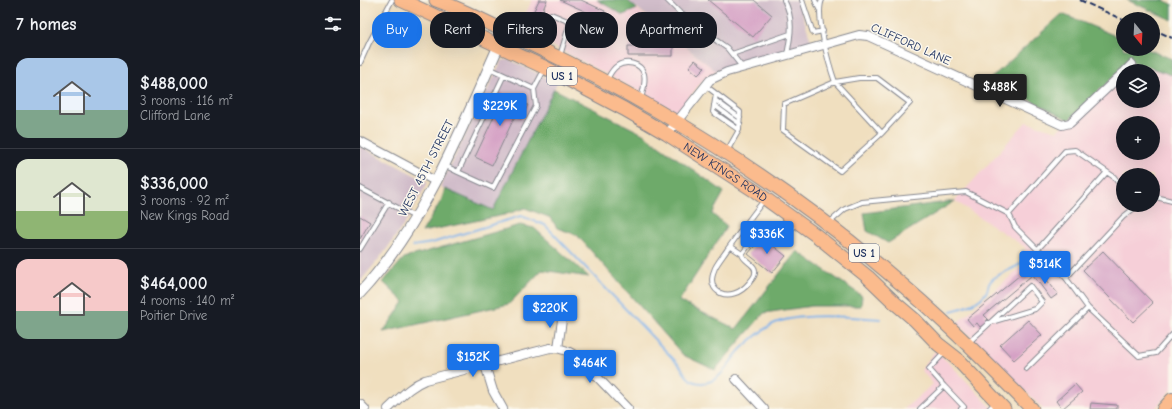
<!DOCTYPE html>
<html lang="en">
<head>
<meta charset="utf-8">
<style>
	:root { --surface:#171b24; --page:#20242c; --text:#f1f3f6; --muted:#9ea1a6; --line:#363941; --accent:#1a73e8 }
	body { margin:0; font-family:"Comic Neue",sans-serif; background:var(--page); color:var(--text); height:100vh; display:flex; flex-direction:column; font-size:15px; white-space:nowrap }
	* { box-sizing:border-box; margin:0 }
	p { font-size:13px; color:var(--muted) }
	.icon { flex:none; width:22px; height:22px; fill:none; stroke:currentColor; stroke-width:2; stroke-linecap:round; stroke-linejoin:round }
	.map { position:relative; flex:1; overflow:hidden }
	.drawer { display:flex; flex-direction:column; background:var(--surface); width:360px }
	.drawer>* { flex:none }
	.hud { position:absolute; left:12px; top:12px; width:380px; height:36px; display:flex; gap:8px }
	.needle { width:26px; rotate:162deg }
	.controls { position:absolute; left:756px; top:12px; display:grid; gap:8px }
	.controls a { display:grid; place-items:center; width:44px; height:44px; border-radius:50%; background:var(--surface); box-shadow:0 4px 16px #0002; font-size:20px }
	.price { position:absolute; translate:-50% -34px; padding:0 9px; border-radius:4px; background:var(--accent); color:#fff; font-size:13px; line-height:26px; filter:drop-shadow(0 1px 2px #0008) }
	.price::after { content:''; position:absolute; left:50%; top:24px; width:12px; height:9px; margin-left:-6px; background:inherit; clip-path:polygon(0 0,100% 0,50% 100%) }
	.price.current { background:#222; color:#fff }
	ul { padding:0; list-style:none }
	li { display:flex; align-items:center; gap:12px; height:100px; padding:0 16px }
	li+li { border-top:1px solid var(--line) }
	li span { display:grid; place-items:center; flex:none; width:112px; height:80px; border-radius:12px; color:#555 }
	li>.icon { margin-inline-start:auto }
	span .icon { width:48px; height:48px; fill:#fffc; stroke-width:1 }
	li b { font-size:17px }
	h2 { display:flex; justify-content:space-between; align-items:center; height:48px; padding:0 16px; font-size:17px }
	.chip { padding:0 14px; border-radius:16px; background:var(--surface); box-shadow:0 4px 16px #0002; font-size:14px; line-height:36px }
	.chip.current { background:var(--accent); color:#fff }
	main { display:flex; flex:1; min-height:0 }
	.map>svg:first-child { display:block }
	.built { fill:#f6cfd8; fill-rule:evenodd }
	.industrial { fill:#d1bdca }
	.forest { fill:#6eaa6a; stroke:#446c64 }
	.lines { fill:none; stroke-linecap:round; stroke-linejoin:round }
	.stream { stroke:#7cb0e9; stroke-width:2 }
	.building { fill:#d5a1c5 }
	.service-casing { stroke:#86878e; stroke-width:6 }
	.minor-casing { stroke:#86878e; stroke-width:10 }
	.tertiary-casing { stroke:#86878e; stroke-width:12 }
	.primary-casing { stroke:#86878e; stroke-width:14 }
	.trunk-casing { stroke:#86878e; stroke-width:15 }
	.service { stroke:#fff; stroke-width:4 }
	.minor { stroke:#fff; stroke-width:8 }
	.tertiary { stroke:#fff; stroke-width:10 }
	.primary { stroke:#fbbb8d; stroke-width:12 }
	.trunk { stroke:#fbbb8d; stroke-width:13 }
	.rail { stroke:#1b2f5e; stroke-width:2; stroke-dasharray:6 3; stroke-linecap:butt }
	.labels { text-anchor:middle; stroke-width:3; stroke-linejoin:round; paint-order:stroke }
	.shield { fill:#fbf7ec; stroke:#5e6b89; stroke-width:1 }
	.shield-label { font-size:11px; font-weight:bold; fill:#1b2f5e }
	.street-label { font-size:12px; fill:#1b2f5e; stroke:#fbf7ec }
</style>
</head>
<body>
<main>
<section class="drawer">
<h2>7 homes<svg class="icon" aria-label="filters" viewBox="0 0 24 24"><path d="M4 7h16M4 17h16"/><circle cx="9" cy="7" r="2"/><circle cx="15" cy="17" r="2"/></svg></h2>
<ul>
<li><span style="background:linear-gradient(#a9c7e8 65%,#7fa58c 0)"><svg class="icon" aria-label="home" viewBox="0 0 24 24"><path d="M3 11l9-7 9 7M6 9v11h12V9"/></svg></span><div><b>$488,000</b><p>3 rooms · 116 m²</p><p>Clifford Lane</p></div></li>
<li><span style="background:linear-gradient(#dfe7d0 65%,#8fb573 0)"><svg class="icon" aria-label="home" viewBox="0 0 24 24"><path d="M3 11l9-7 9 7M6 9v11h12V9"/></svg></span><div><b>$336,000</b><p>3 rooms · 92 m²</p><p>New Kings Road</p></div></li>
<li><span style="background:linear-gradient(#f6c9c9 65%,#7fa58c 0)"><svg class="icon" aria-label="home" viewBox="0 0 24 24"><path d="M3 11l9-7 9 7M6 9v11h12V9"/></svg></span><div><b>$464,000</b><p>4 rooms · 140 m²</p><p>Poitier Drive</p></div></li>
</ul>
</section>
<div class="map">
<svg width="812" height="409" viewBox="0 0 812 409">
	<rect width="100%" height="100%" fill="#fbf7ec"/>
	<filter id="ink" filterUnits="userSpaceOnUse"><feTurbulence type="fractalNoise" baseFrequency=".025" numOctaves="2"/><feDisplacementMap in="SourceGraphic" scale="8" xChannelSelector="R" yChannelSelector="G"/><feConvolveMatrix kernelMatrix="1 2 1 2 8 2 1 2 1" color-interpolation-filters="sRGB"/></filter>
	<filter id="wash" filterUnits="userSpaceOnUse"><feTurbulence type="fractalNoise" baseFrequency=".012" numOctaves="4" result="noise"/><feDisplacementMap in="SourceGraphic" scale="16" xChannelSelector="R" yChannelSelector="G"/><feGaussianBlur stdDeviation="0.9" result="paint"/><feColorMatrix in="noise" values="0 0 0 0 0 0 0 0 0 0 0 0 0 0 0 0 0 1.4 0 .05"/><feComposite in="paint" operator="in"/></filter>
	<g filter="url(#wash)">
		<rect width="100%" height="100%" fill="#f0dfbf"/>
		<path class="built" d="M172 0H237L263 15 277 9 356 71 342 81 318 112 159 28Z
			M770 61 812 75V389L795 409H683L597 323 667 262 665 247 595 201 666 122 697 131ZM763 71H793V101H763ZM763 123H793V153H763ZM763 175H793V205H763Z
			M575 351 590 364 633 409H544L573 384 561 370Z"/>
		<path class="industrial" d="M267 0H438L452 44 356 71Z
			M144 60H150L197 83 133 210 80 187 141 62Z
			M0 146 68 182 45 223 26 250 0 282Z"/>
		<path class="forest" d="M237 0H267L277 9 263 15Z
			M767 0H803L812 4V20Z
			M702 14 763 39V49H787L812 59V75L770 61 709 120 630 79Z
			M194 89 283 134 364 192 352 214 367 226 319 301 376 329 437 251 502 296 501 306H452L404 313 355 370 323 355 217 235 197 228 191 218 165 208 144 215 62 232 81 201 85 189 133 210Z
			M595 201 528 243 507 231 504 213Z
			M160 225 174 228 229 277 182 270 149 304 23 332 44 302 23 282 44 258Z"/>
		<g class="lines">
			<path class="stream" d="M53 246 72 243 161 216 185 225 321 367C326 376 330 383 342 383 362 383 369 360 382 348 389 341 405 328 413 324 438 312 492 317 520 319
				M591 311C603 308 621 303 627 291 628 289 628 285 630 282 636 273 655 270 664 261L663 251"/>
		</g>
		<g id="blocks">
			<path class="building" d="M179 0H187L180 17 185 19 181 26 169 21Z
				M200 0H221L245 11 242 19Z
				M348 0H394L412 15 393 37Z
				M313 42V56H268V46H291V43Z
				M335 60 345 68 338 75 329 67Z
				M140 92 168 105 161 119 155 116 132 165 115 157 138 108 133 106Z
				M0 216 10 222 0 239Z
				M402 237 426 256 412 273 388 254Z
				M743 251 793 303 773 322 723 270Z
				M666 270 671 276 624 315 628 319 625 323 620 327 617 323 613 326 607 319Z
				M679 270 698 294 691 299 673 275Z
				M668 320 682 335 654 360 640 345Z
				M715 384 722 392 702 409 696 401Z
				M731 403 757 405V409H730Z"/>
		</g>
	</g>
	<g filter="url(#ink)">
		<use href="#blocks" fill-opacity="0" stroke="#86878e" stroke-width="1"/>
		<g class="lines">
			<defs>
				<path id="service" d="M307 0 320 13 357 41 367 48 382 67
					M424 0C434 18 431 35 427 55
					M442 0 453 33 463 31
					M455 0 459 9
					M462 0C455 15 469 65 475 82L499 78H517L550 103 522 133 480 171 423 130 424 104 475 82 522 133
					M176 44 191 14 210 22 200 56
					M372 54 430 34
					M0 63 9 43 32 0
					M129 68 174 89 184 70
					M144 75 98 172 133 188 176 106 174 89
					M246 81C249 76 252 69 257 66 266 60 281 63 284 74 286 82 283 91 281 99
					M346 86 380 112 379 130 367 151
					M356 94 353 112 379 130
					M355 100 380 118
					M354 105 380 124
					M84 165 98 172
					M0 188 55 217
					M793 198 796 197 812 201
					M404 200C391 217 379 233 367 250 363 256 358 262 355 268 343 293 371 305 389 283 391 280 395 277 395 273 397 264 383 262 382 254L396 236 402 232C406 233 409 236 414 238 424 242 431 229 436 222
					M649 214 705 151 715 150 754 177 763 189
					M469 223 485 209 502 202 606 192 649 214 655 227 706 278 728 308 779 356 796 353 812 335
					M370 246 382 254
					M0 249 29 202
					M678 249 747 172
					M706 278 763 217 778 205
					M608 343 670 286 682 302 675 309 628 323
					M666 369 728 308
					M584 386 604 407 601 409
					M560 409 584 386 569 369 585 352
					M629 409 635 403"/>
				<path id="minor" d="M765 71 772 64
					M307 134 350 80 367 72 499 35 508 36 702 125 710 123 763 73
					M0 141 75 181
					M198 348 203 313
					M125 365 133 391 143 409
					M376 379 404 409
					M0 404 5 409
					M28 409C40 398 50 386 65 380L190 348C202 348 210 351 220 359L268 409"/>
				<path id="tertiary" d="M0 293C64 224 101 130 139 45"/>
				<path id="primary" d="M803 409 812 399"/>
				<g id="trunk">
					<path id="s1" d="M41 0 186 68 264 109 307 134 395 191 457 236 508 277 535 303 555 320 578 344 596 358 644 409"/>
					<path d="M76 0C112 13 145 32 179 48 303 108 421 182 526 271 578 314 625 361 672 409"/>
				</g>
			</defs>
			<use href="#service" class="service-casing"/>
			<use href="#minor" class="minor-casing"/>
			<use href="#tertiary" class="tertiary-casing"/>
			<use href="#primary" class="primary-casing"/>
			<use href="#trunk" class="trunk-casing"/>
			<use href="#service" class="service"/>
			<use href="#minor" class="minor"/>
			<use href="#tertiary" class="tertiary"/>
			<use href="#primary" class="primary"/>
			<use href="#trunk" class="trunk"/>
			<path class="rail" d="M720 0 763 20
				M793 29 812 38"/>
		</g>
	</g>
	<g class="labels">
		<g class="shield">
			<rect x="187" y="67" width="30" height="18" rx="3"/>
			<rect x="489" y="244" width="30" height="18" rx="3"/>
		</g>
		<g class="shield-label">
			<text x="202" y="80">US 1</text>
			<text x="504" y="257">US 1</text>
		</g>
		<g class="street-label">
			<text transform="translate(551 44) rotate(24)" y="4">CLIFFORD LANE</text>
			<text transform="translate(66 168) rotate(-63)" y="4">WEST 45TH STREET</text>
			<text dy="4" stroke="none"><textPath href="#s1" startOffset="368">NEW KINGS ROAD</textPath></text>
		</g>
	</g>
</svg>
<div class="controls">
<a><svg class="needle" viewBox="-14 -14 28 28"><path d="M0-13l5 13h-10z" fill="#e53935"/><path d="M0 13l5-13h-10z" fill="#9ea1a6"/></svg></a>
<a><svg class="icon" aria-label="layers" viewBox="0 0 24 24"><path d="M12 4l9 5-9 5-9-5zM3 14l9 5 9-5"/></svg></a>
<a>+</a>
<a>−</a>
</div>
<b class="price current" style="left:640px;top:108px">$488K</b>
<b class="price" style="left:140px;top:127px">$229K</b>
<b class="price" style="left:407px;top:255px">$336K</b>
<b class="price" style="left:685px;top:285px">$514K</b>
<b class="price" style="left:190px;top:329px">$220K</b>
<b class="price" style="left:113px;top:378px">$152K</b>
<b class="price" style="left:230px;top:384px">$464K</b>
<div class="hud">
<a class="chip current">Buy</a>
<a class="chip">Rent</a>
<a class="chip">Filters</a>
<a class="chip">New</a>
<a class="chip">Apartment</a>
</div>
</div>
</main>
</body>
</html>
